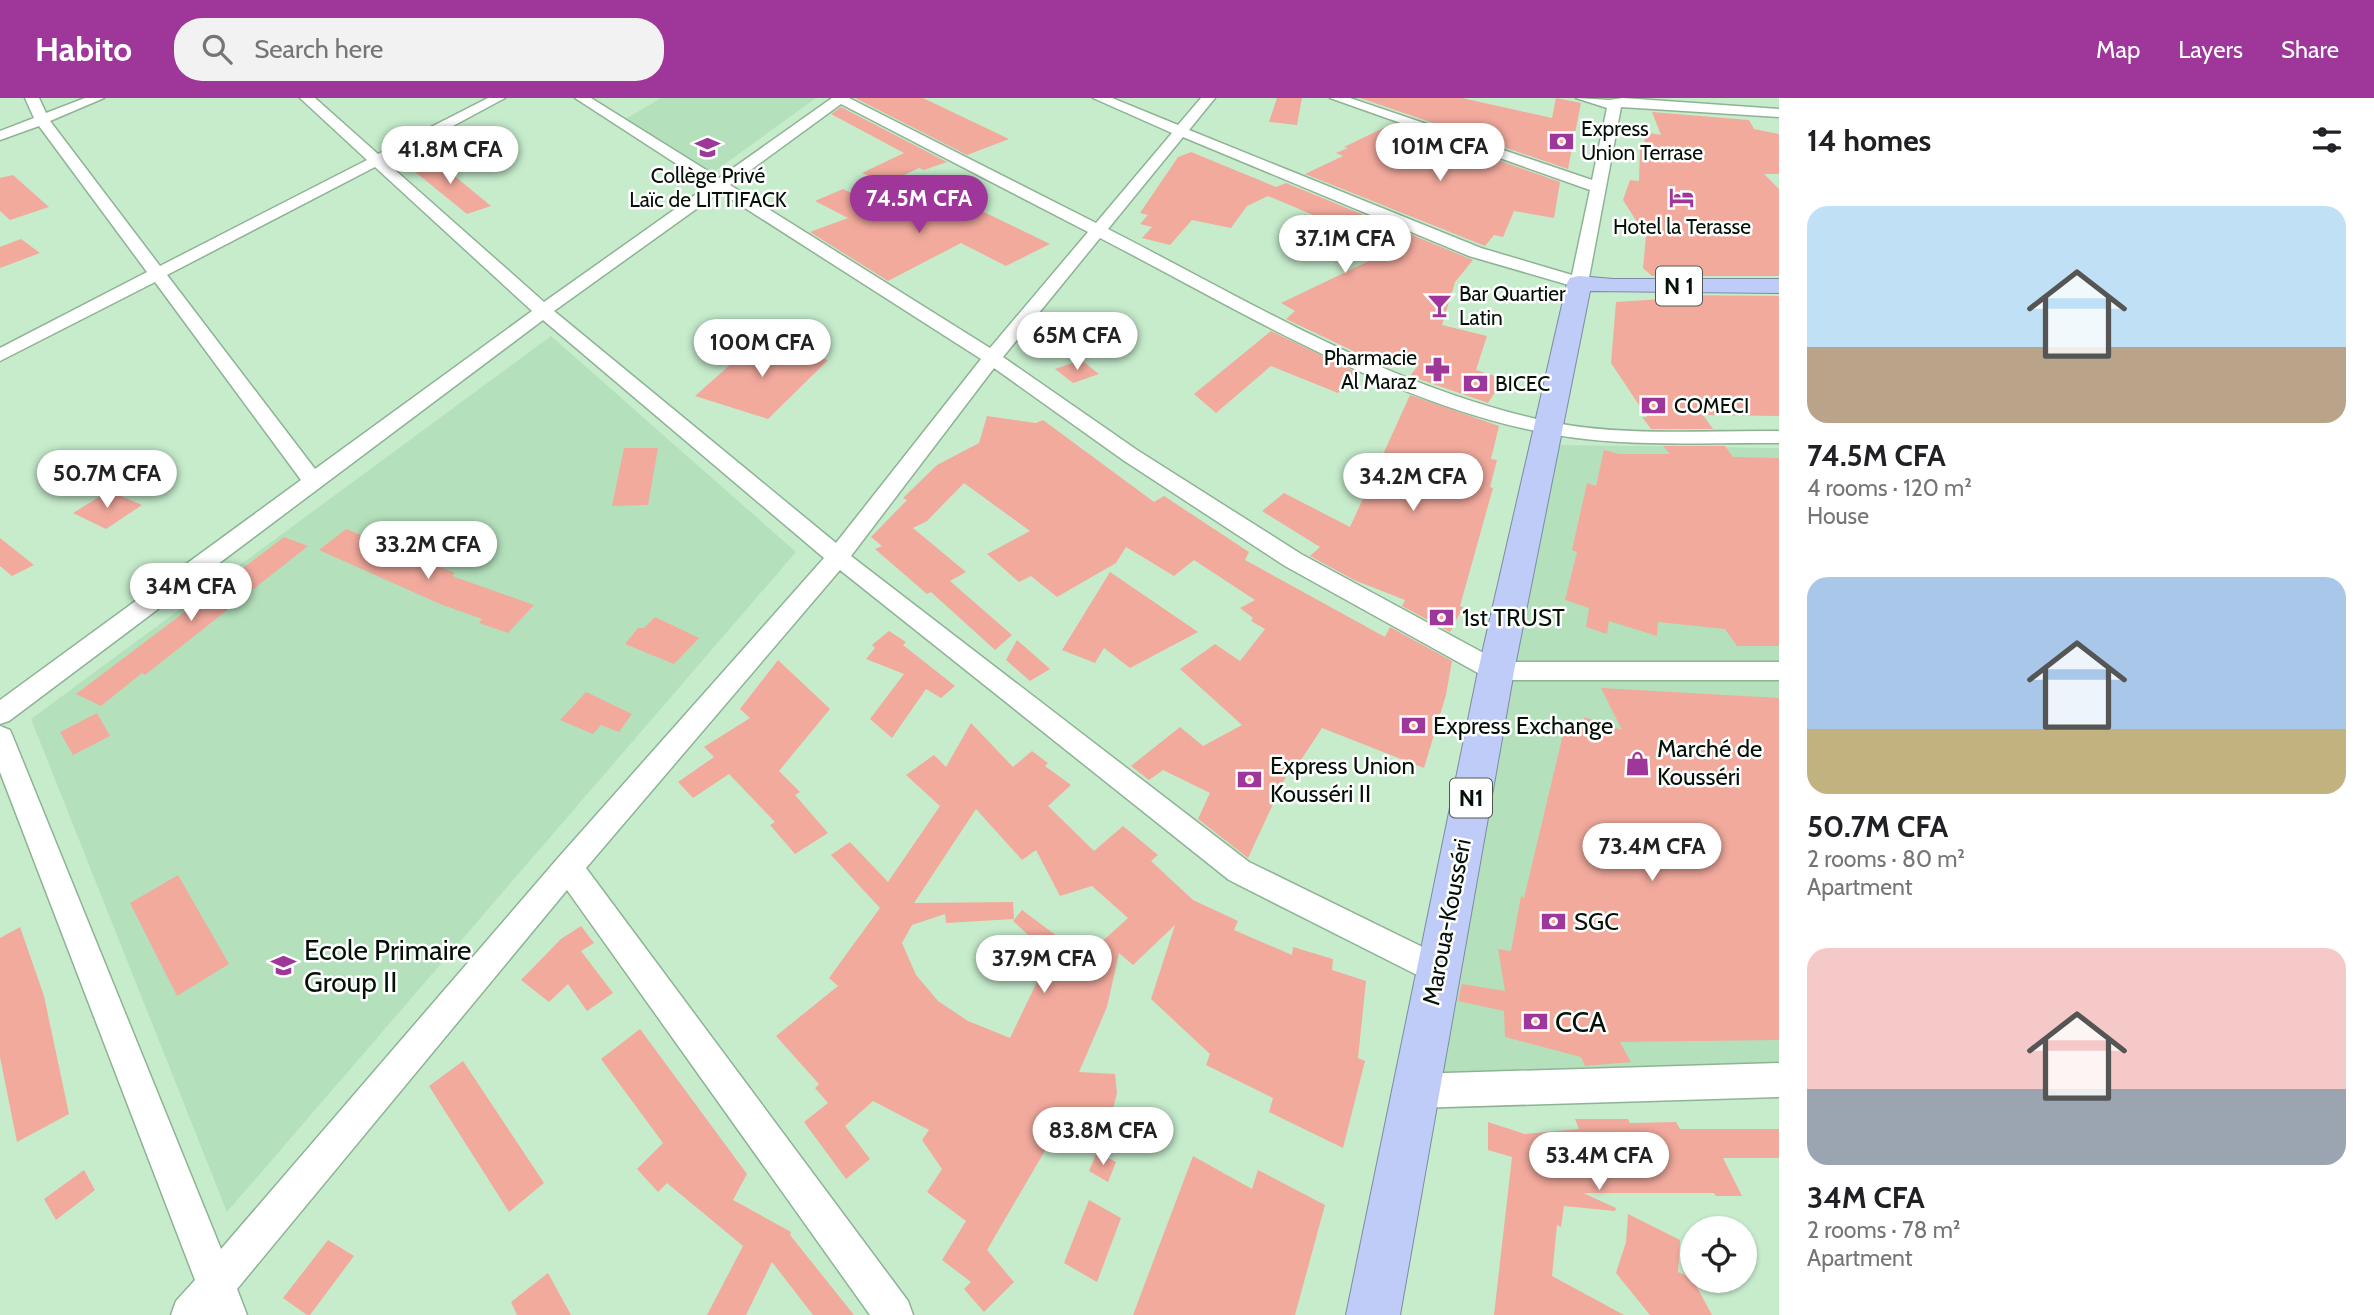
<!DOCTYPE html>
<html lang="en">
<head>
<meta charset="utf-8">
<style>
	:root { --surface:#fff; --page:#f2f2f2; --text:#202124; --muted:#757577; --accent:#9f3699 }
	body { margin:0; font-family:Cabin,sans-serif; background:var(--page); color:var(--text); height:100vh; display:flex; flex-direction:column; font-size:26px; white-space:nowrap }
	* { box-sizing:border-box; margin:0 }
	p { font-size:23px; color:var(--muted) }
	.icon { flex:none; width:38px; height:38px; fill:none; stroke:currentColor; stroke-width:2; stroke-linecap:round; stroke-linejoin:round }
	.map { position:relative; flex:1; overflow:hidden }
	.drawer { display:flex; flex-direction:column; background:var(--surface); width:595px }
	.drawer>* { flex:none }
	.fabs { position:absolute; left:1680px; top:1118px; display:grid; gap:14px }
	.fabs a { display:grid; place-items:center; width:77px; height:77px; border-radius:50%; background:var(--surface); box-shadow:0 2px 5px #0004; font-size:35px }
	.price { position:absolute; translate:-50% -60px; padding:0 16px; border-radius:24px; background:#fff; color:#222; font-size:23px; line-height:46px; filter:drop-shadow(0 2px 4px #0008) }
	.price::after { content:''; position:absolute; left:50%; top:42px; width:21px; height:16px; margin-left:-10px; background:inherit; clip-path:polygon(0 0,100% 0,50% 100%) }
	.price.current { background:var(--accent); color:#fff }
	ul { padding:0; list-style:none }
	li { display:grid; align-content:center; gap:14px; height:371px; padding:0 28px }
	li span { display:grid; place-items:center; height:217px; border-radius:21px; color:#555 }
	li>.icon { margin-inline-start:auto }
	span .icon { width:126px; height:126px; fill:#fffc; stroke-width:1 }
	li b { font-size:30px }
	h2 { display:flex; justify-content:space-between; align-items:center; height:84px; padding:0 28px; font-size:30px }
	header { display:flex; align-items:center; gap:42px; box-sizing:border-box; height:98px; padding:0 35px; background:var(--accent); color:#fff }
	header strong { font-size:33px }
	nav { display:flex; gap:38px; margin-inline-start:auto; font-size:24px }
	.search { width:490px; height:63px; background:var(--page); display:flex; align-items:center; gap:18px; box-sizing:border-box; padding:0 24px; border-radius:28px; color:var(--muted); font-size:26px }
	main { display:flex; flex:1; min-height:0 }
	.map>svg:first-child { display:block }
	.built { fill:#b4e1bc }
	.building { fill:#f2aa9d; fill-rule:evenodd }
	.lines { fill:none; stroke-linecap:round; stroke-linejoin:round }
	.minor-casing { stroke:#8eb394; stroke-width:3 }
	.highway-casing { stroke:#7d8ba3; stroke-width:2 }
	.minor { fill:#fff; fill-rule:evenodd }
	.highway { fill:#beccf7; fill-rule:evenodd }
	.labels { text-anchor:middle; stroke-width:5; stroke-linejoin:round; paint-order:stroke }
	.far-poi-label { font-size:21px; fill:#041107; stroke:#fff; text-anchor:start }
	.shield { fill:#fff; stroke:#4f5851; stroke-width:2 }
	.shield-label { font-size:23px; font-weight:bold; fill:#041107 }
	.poi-label { font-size:24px; fill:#041107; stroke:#fff; text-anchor:start }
	.street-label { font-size:24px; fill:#041107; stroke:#fff }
	.near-poi-label { font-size:28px; fill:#041107; stroke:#fff; text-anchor:start }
</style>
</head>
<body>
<header>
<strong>Habito</strong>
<div class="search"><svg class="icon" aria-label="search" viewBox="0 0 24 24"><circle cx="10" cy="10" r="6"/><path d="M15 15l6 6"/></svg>Search here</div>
<nav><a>Map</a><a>Layers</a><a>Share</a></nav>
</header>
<main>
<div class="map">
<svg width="1779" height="1217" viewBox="0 0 1779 1217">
	<rect width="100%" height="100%" fill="#c6eccc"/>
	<path class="built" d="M661 0H816L711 76 624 22Z
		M551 238 796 454 227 1114 31 621Z
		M1559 347 1779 350V980L1430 990Z"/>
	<path class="building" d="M855 0H923L1009 41 967 57Z
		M1277 0H1302L1297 27 1269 24Z
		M1360 0H1462L1552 20 1556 0 1581 5 1568 71Z
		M841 9 947 64 924 72 919 70 887 85 862 75 904 55 831 16Z
		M1652 14 1749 22 1754 31 1779 36V76H1764L1779 91V178H1652L1643 170 1646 138 1623 102 1630 82 1639 83 1640 46 1645 47 1644 34 1661 37Z
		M1394 25 1560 84 1554 120 1514 113 1503 139 1494 137 1485 148 1305 76 1343 58 1336 55 1348 50 1344 49Z
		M1191 54 1276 89 1286 85 1473 162 1455 184 1442 227 1487 238 1476 272 1504 281 1488 305 1410 278 1419 266 1378 256 1372 262 1286 221 1295 213 1281 205 1373 161 1359 156 1366 150 1326 133 1337 127 1268 98 1247 108 1231 130 1192 122 1170 147 1142 140 1152 129 1140 126 1148 117 1140 115 1178 59Z
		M434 61 457 80 491 108 467 116 409 69Z
		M13 77 49 109 10 122 0 113V80Z
		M843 91 907 123 957 101 1050 146 1006 168 961 145 888 183 810 134 848 120 815 103Z
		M21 141 40 155 0 170V149Z
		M1673 197 1779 198V318L1703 317 1713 331H1651L1642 319H1647L1611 265 1616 204 1677 200Z
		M1271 233 1358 275 1338 295 1271 268 1216 315 1194 296Z
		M759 241 828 262 768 321 695 298Z
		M1081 262 1099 276 1073 285 1055 271Z
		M1410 297 1499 328 1491 361 1497 362 1490 389 1493 390 1460 508 1463 509 1450 534 1402 508 1405 502 1354 482 1310 458 1320 449 1262 413 1284 395 1350 429Z
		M987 318 1036 325 1043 322 1154 404 1164 398 1249 454 1245 462 1385 539 1390 529 1452 563 1446 597 1424 670 1322 630 1299 665 1294 661 1248 760 1198 721 1210 695 1163 672 1149 682 1131 668 1180 629 1203 648 1242 627 1180 571 1215 546 1240 563 1265 531 1251 523 1253 520 1240 510 1255 502 1194 462 1174 478 1126 449 1116 465 1057 499 1031 478 1019 484 987 456 1030 433 964 385 927 423 913 430 966 474 950 483 1012 537 995 552 931 494 927 496 875 451 882 448 871 439 907 402 903 400 937 367 979 345Z
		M1663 348H1725L1733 359 1779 360V548H1737L1725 531 1658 524 1657 538 1609 523 1607 536 1586 529 1589 510 1565 502 1577 454 1572 452 1587 385 1596 388 1604 352 1619 356H1670Z
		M624 350H658L648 407 612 408Z
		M109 393 142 407 106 431 73 415Z
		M346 431 455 475 452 478 534 507 508 535 479 525 482 521 440 506 319 452Z
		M284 439 308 448 145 577 142 575 101 608 76 596Z
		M0 440 34 467 12 478 0 468Z
		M1110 474 1198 534 1130 570 1104 550 1095 565 1062 552Z
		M655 519 699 540 674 566 625 546 638 530H644Z
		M889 533 906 544 903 547 955 588 941 600 926 591 892 640 870 621 904 576 866 561 875 550 872 547Z
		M1017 542 1050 571 1030 583 1006 562Z
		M778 562 830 611 779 673 800 694 795 697 828 735 795 756 770 727 775 724 729 676 693 700 678 684 714 659 704 649 750 620 740 611Z
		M1601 590 1779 600V942L1620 944 1631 964 1585 968 1581 959 1505 939 1504 913 1458 903 1462 886 1505 893 1498 851 1511 853 1521 798 1524 800 1565 628 1582 634 1584 619 1622 632Z
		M586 594 632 616 619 634 601 627 593 636 560 622Z
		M97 615 110 638 73 657 60 634Z
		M971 625 1013 669 1032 653 1048 665 1045 668 1071 687 1048 708 1094 753 1123 728 1158 757 1151 763 1193 802 1238 823 1234 832 1292 857 1293 849 1333 861 1332 872 1366 883 1358 960 1365 963 1343 1050 1269 1014 1273 1000 1206 967 1210 956 1151 901 1175 827 1133 867 1119 855 1107 909 1079 974 1115 976 1117 995 1103 1051 1057 1032 987 1152 1014 1184 984 1214 964 1191 971 1184 942 1162 966 1123 927 1094 942 1071 922 1042 929 1032 873 1003 845 1028 870 1061 846 1081 804 1024 828 1005 815 990 819 986 776 938 838 888 829 880 880 810 831 757 850 744 888 784 940 708 906 677 934 657 946 669ZM976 711 1022 762 1036 752 1060 798 1092 788 1128 820 1085 859 1022 812 1013 823 1050 857 1010 940 968 923 938 903 916 877 902 845 912 827 945 816 946 825 1014 821 1013 804 914 805Z
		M178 777 229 866 177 898 130 805Z
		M581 828 594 845 581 853 613 895 587 913 568 886 549 904 521 882 561 841Z
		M20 829 44 898 69 1016 17 1044 0 959V840Z
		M640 931 747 1076 733 1102 791 1134 790 1137 854 1217H813L772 1164 746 1217H707L743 1148 667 1085 658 1094 637 1071 663 1045 601 961Z
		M463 963 544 1085 509 1114 429 988Z
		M1575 1021H1628L1630 1025 1676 1024 1680 1031H1779V1060H1723L1742 1098H1716L1714 1095H1583L1616 1110 1615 1113 1564 1108 1561 1129 1557 1127 1552 1178 1624 1217H1494L1512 1059 1488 1052V1024L1525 1036 1579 1031Z
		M1097 1054 1116 1064 1108 1084 1089 1073Z
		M1193 1058 1252 1091 1258 1072 1325 1107 1295 1217H1133Z
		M84 1072 95 1092 56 1122 44 1101Z
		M1089 1102 1121 1120 1097 1184 1064 1165Z
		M1628 1116 1680 1142 1678 1174 1692 1180 1712 1217H1650L1616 1175 1626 1144Z
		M328 1142 354 1158 310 1217H307L283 1200Z
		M548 1175 571 1217H517L511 1204Z"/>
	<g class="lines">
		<defs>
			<path id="minor" d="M25 0H39L46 15 85 0H104L50 23 160 168 367 62 300 0H315L378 56 488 0H505L386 64 544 204 709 87 575 0H591L719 80 832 0H849L1096 125 1172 35 1093 0H1112L1178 27 1201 0H1215L1189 32 1481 150 1572 177 1590 92 1330 0H1350L1592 82 1607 10 1576 0 1609 2 1623 0 1779 11V19L1621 9 1588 185 1579 190 1469 158 1183 39 1108 131C1249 203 1393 292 1551 324 1624 339 1704 332 1779 333V345C1704 344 1626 350 1551 336 1396 309 1240 212 1100 140L1003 259 1137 352 1301 456 1500 564H1779V582H1496L1487 580 1285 468 1123 362 994 270 851 458 1249 764 1449 862 1454 872 1449 882 1438 887 1427 882 1229 782 840 472 586 770 908 1203 913 1217H870L567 792 237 1191 247 1217H171L176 1203 195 1182 0 674V628L10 632 13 639 221 1151 558 760 824 460 543 222 9 623 0 626V602L301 382 155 184 0 263V250L147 174 39 28 0 42V33L34 20ZM841 6 1088 134 990 250 730 87ZM375 69 532 213 315 371 167 177ZM720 94 981 261 836 445 554 213Z
				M1779 965V999L1414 1010 1402 1005 1397 993 1402 981 1414 976Z"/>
			<path id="highway" d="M1579 178 1613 181H1779V195L1590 193 1514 573 1400 1217H1346L1478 573 1567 185 1570 180Z"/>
		</defs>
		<use href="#minor" class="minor-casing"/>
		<use href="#highway" class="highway-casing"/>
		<use href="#minor" class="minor"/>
		<use href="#highway" class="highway"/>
	</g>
	<defs>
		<symbol id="bank-bare" viewBox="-9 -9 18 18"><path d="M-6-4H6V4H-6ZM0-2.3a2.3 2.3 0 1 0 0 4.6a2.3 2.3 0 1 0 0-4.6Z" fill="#9f3699" stroke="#fff" stroke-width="2.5" paint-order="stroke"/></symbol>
		<symbol id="school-bare" viewBox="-9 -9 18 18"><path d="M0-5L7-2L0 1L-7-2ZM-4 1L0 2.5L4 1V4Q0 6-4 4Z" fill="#9f3699" stroke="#fff" stroke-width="2.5" paint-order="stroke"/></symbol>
		<symbol id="hotel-bare" viewBox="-9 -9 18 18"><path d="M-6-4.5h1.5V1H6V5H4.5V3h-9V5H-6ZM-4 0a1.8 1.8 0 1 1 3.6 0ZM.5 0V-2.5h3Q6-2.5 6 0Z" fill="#9f3699" stroke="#fff" stroke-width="2.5" paint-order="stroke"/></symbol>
		<symbol id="bar-bare" viewBox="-9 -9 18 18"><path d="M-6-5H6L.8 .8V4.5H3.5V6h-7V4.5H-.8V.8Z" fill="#9f3699" stroke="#fff" stroke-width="2.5" paint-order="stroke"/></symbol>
		<symbol id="pharmacy-bare" viewBox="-9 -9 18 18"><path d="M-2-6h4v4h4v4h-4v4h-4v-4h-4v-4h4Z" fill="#9f3699" stroke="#fff" stroke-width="2.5" paint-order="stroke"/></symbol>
		<symbol id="shop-bare" viewBox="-9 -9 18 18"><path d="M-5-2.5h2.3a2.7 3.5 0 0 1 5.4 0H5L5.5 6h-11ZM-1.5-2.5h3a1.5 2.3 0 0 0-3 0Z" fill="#9f3699" stroke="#fff" stroke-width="2.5" paint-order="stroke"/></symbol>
	</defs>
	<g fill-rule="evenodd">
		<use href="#bank-bare" x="1544" y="26" width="35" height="35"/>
		<use href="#school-bare" x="690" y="32" width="35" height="35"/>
		<use href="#hotel-bare" x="1664" y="82" width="35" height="35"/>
		<use href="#bar-bare" x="1422" y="190" width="35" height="35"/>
		<use href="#pharmacy-bare" x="1420" y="254" width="35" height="35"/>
		<use href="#bank-bare" x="1458" y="268" width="35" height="35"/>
		<use href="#bank-bare" x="1636" y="290" width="35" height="35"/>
		<use href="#bank-bare" x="1424" y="502" width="35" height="35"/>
		<use href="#bank-bare" x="1396" y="610" width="35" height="35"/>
		<use href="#shop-bare" x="1620" y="648" width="35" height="35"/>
		<use href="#bank-bare" x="1232" y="664" width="35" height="35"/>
		<use href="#bank-bare" x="1536" y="806" width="35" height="35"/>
		<use href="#school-bare" x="266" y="850" width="35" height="35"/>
		<use href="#bank-bare" x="1518" y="906" width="35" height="35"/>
	</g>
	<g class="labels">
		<g class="far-poi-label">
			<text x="1581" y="38">Express<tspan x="1581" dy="24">Union Terrase</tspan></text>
			<text x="708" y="85" text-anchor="middle">Collège Privé<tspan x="708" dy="24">Laïc de LITTIFACK</tspan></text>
			<text x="1682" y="136" text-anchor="middle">Hotel la Terasse</text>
			<text x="1459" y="203">Bar Quartier<tspan x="1459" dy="24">Latin</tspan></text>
			<text x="1417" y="267" text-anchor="end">Pharmacie<tspan x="1417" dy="24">Al Maraz</tspan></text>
			<text x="1495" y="293">BICEC</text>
			<text x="1674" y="315">COMECI</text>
		</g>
		<g class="shield">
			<rect x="1656" y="168.5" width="46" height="39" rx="5"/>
			<rect x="1450" y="680.5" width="42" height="39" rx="5"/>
		</g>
		<g class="shield-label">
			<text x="1679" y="196">N 1</text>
			<text x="1471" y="708">N1</text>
		</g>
		<g class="poi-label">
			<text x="1462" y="528">1st TRUST</text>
			<text x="1433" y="636">Express Exchange</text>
			<text x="1657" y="659">Marché de<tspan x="1657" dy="28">Kousséri</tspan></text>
			<text x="1270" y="676">Express Union<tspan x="1270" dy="28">Kousséri II</tspan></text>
			<text x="1574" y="832">SGC</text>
		</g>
		<g class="street-label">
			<text transform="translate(1447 824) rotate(-79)" y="8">Maroua-Kousséri</text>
		</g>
		<g class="near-poi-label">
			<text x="304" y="862">Ecole Primaire<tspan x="304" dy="32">Group II</tspan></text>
			<text x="1555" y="934">CCA</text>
		</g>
	</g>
</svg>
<div class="fabs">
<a><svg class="icon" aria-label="locate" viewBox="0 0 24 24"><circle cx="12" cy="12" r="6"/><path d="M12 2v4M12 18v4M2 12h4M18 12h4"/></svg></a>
</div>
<b class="price" style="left:1440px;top:85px">101M CFA</b>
<b class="price" style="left:450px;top:88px">41.8M CFA</b>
<b class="price current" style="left:919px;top:137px">74.5M CFA</b>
<b class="price" style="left:1345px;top:177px">37.1M CFA</b>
<b class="price" style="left:1077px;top:274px">65M CFA</b>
<b class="price" style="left:762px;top:281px">100M CFA</b>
<b class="price" style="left:107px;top:412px">50.7M CFA</b>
<b class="price" style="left:1413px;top:415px">34.2M CFA</b>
<b class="price" style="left:428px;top:483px">33.2M CFA</b>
<b class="price" style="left:191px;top:525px">34M CFA</b>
<b class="price" style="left:1652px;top:785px">73.4M CFA</b>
<b class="price" style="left:1044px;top:897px">37.9M CFA</b>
<b class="price" style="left:1103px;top:1069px">83.8M CFA</b>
<b class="price" style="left:1599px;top:1094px">53.4M CFA</b>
</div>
<section class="drawer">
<h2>14 homes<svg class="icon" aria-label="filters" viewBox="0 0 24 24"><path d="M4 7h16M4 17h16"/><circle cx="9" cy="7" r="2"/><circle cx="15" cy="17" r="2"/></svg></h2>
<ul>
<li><span style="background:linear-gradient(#bfe0f5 65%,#b9a48a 0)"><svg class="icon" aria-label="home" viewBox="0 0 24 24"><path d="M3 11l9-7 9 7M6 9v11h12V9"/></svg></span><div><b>74.5M CFA</b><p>4 rooms · 120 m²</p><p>House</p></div></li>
<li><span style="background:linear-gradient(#a9c7e8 70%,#c2b280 0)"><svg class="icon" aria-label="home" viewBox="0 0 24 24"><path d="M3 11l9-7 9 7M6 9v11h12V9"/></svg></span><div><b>50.7M CFA</b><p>2 rooms · 80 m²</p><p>Apartment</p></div></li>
<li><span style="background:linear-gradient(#f6c9c9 65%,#9aa5b1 0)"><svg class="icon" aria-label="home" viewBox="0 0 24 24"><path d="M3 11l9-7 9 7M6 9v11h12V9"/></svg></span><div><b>34M CFA</b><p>2 rooms · 78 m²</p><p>Apartment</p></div></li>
</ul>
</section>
</main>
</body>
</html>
